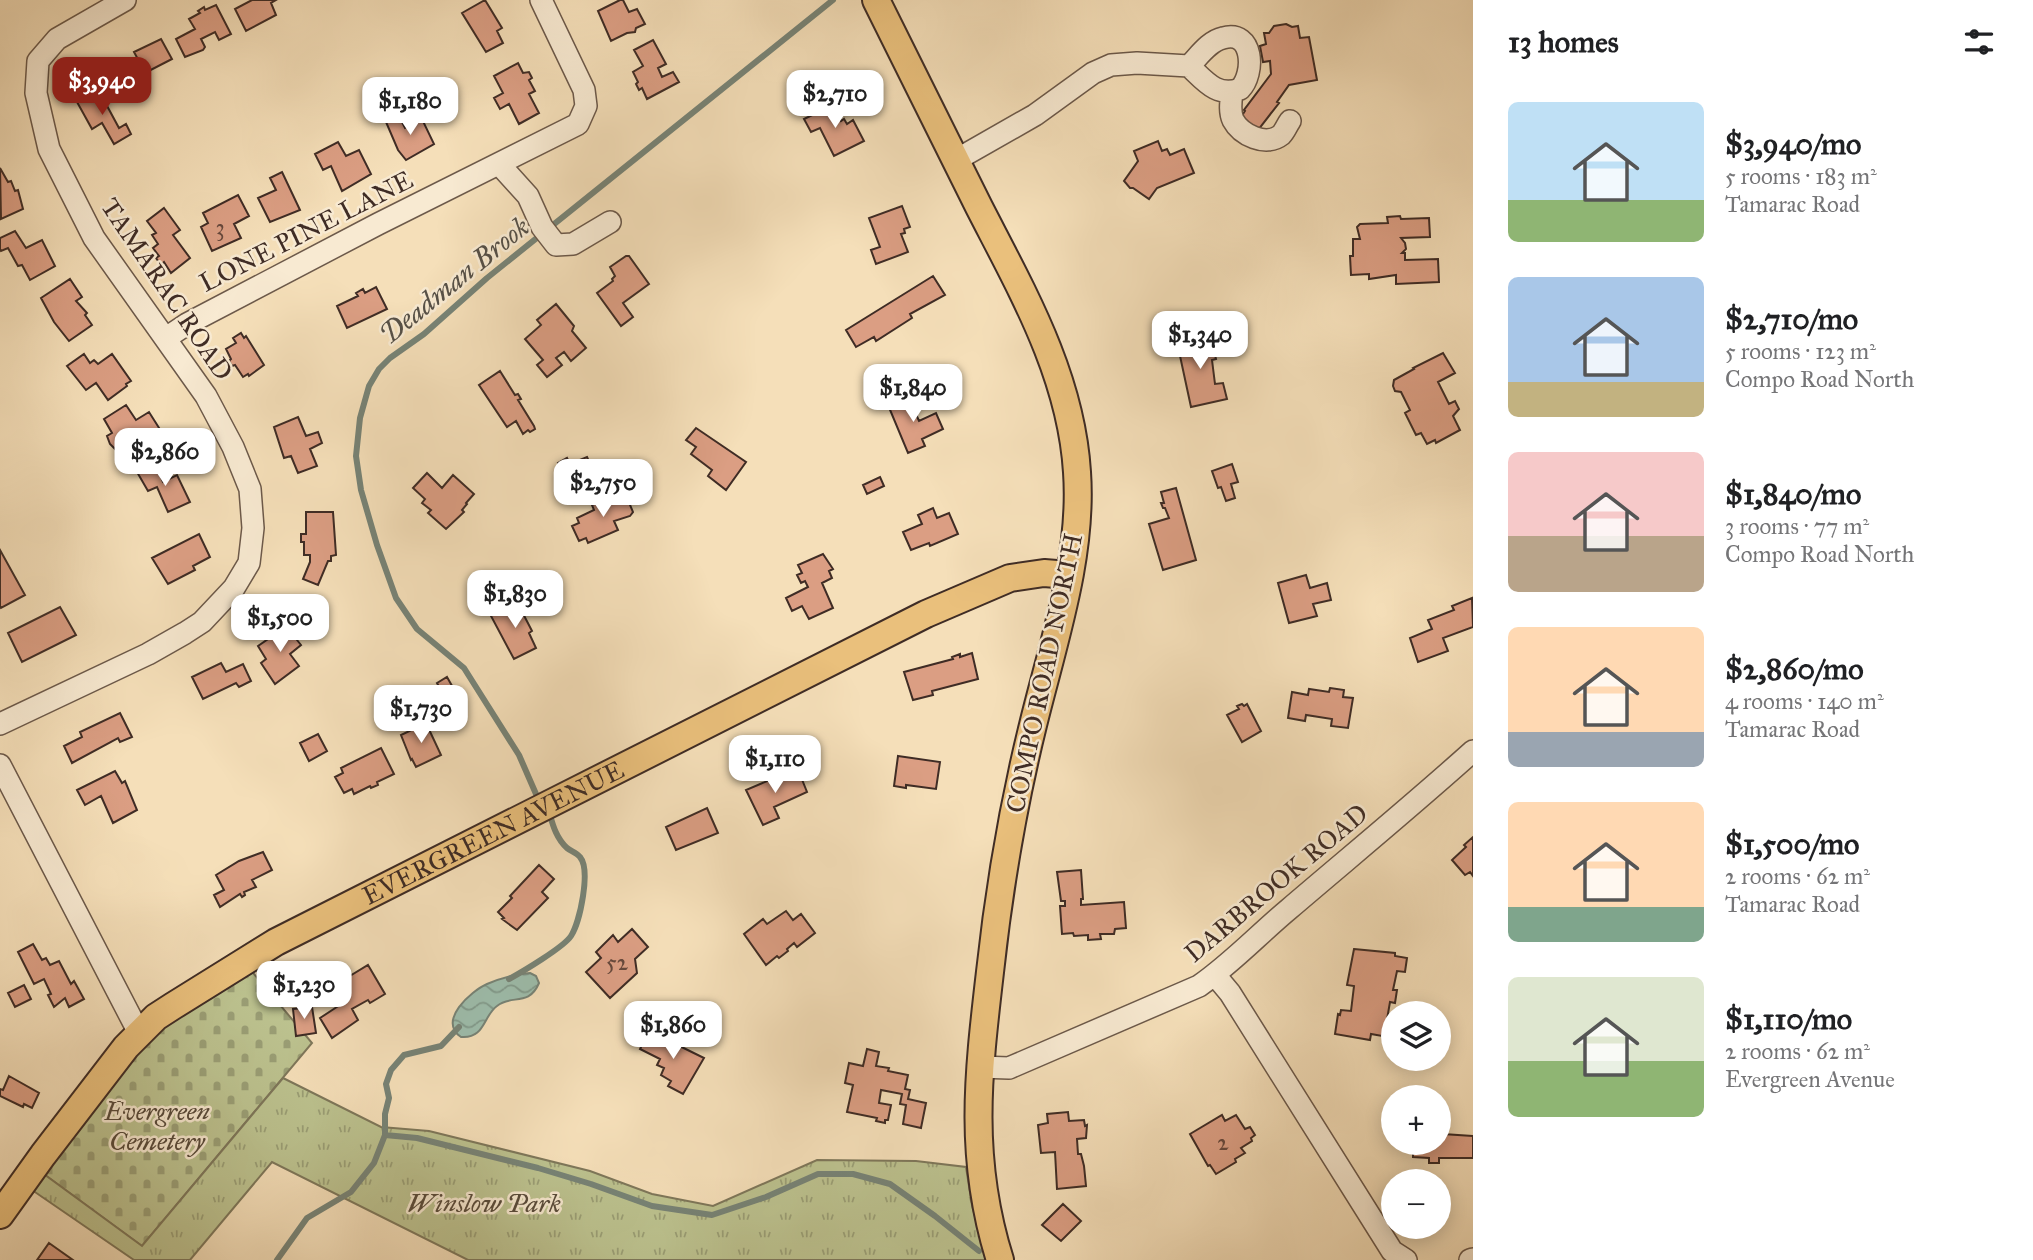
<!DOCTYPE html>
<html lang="en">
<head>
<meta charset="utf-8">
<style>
	:root { --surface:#fff; --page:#f6f6f6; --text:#202124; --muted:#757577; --accent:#8f2418 }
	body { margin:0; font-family:"IM FELL Great Primer",serif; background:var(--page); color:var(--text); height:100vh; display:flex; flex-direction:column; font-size:26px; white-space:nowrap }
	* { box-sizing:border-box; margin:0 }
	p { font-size:23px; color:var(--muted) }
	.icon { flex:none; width:38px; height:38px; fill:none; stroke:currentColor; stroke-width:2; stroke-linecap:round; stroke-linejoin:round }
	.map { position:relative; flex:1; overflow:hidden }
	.details { display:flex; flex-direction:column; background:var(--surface); width:560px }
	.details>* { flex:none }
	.fabs { position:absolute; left:1381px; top:1001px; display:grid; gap:14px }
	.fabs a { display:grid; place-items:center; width:70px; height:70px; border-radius:50%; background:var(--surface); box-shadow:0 4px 18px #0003; font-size:35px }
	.price { position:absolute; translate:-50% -60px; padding:0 16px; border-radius:14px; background:#fff; color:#222; font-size:23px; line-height:46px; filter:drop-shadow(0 2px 4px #0008) }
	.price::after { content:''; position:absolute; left:50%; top:42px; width:21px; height:16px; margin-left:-10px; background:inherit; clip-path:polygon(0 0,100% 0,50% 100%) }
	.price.on { background:var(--accent); color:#fff }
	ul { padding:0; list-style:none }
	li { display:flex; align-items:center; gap:21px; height:175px; padding:0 35px }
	li span { display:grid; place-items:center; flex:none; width:196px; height:140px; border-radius:10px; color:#555 }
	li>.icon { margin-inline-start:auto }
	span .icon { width:84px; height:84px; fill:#fffc; stroke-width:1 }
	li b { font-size:30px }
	h2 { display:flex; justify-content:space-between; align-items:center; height:84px; padding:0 35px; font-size:30px }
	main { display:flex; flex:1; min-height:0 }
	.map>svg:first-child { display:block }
	.cemetery { fill:url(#cemetery-stones); stroke:#7e775a; stroke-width:2 }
	.park { fill:url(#park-tufts); stroke:#7e775a; stroke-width:2 }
	.water { fill:url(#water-waves); stroke:#778376; stroke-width:2 }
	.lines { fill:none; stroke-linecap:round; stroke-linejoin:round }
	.stream { stroke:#778376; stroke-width:6 }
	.building { fill:#db9e83; stroke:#3f2c25; stroke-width:2 }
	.minor-casing { stroke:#6c594a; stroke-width:24 }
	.major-casing { stroke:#3f2c25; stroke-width:30 }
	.minor { stroke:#f8ead2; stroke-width:21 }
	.major { stroke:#eac07c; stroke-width:26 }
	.labels { text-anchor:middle; stroke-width:5; stroke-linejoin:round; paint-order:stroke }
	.number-label { font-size:23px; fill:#66483c }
	.street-label { font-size:26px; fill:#3f2c25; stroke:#f8ead2 }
	.park-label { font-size:26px; font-style:italic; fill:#584a3a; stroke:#f8ead2 }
	.water-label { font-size:28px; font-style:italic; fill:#565047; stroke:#f8ead2 }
</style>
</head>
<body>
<main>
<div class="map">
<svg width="1473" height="1260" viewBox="0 0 1473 1260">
	<defs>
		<pattern id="cemetery-stones" width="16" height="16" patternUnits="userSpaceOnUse" patternTransform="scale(1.75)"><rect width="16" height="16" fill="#bcc28f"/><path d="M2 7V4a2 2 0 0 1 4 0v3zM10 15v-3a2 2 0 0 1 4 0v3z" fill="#9a9e75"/></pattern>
		<pattern id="park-tufts" width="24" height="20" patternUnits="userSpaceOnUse" patternTransform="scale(1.75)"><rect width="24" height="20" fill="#bcc28f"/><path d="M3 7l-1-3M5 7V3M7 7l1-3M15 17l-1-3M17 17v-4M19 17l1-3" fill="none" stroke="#9a9e75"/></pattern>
		<pattern id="water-waves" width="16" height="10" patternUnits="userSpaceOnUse" patternTransform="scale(1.75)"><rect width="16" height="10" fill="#9dbdac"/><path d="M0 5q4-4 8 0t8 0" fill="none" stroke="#819a8c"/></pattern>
	</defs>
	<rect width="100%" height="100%" fill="#f5dfb9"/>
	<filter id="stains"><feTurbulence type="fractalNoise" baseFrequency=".00286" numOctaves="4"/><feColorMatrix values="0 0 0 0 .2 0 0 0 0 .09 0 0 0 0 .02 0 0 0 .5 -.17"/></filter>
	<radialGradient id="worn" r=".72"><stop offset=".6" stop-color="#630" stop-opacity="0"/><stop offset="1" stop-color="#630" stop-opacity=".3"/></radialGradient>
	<path class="cemetery" d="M249 968 312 1043 142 1246 41 1172 150 1036Z"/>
	<path class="park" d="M283 1078 381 1127 429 1131 590 1171 652 1194 713 1206 817 1160 916 1161 966 1167 972 1205 986 1260H468L272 1162 190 1260H134L32 1190 41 1172 142 1246Z"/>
	<path class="water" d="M530 973 536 976 539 983C529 1007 511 994 497 1006 483 1016 485 1039 461 1037 437 1021 471 991 487 984 499 979 517 974 530 973Z"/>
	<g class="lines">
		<path class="stream" d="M536 794 519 755 464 668 417 629 396 598 377 545 361 490 356 456 360 418 369 386 379 369 390 358 424 334 487 278 833 0
			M509 979C522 972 564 947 571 936 580 922 591 870 580 857 577 853 571 851 567 848 557 839 553 826 550 815
			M385 1135 417 1138 538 1168 591 1184 652 1206 712 1215 766 1197 818 1174H853L890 1184 935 1216 979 1251
			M277 1260 307 1218 351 1192 374 1163 385 1135V1114L389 1098 386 1084 391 1070 404 1055 441 1046 459 1027"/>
	</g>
	<path class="building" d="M252 0H276L271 3 276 15 246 31 235 9Z
		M485 0 502 28 497 31 503 43 486 52 462 13Z
		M620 0H623L629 12 637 9 645 24 636 28 635 32 627 33 611 41 598 11Z
		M216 5 231 34 219 40 215 32 201 39 205 47 203 50 185 57 176 39 195 29 189 19 200 13 198 11 204 7 205 10Z
		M1286 24 1292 27 1298 26 1300 38 1309 37 1317 80 1289 85 1277 102 1279 103 1258 130 1241 117 1245 111 1244 110 1271 74 1270 61 1263 62 1260 46 1266 44 1264 33H1269L1274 26Z
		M161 39 172 59 137 77 141 85 130 90 121 73 140 63 134 52Z
		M653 40 666 64 658 68 662 77 673 72 679 82 647 99 642 88 639 90 636 84 638 82 633 72 643 66 634 50Z
		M518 63 523 73 529 72 532 78 529 80 535 91 529 94 539 113 519 124 509 104 500 109 494 98 503 93 494 76Z
		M99 91 119 128 126 124 131 134 114 144 102 123 92 129 77 102Z
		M833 105 841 121 844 119 847 124 853 120 864 141 834 156 820 128 811 132 804 119Z
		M399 116 405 128 422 119 434 144 406 160 398 150 386 122Z
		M1158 141 1162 151 1167 149 1170 155 1184 149 1194 173 1157 188 1149 199 1133 188H1130L1124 181 1138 161 1134 151Z
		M338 142 346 156 359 150 371 174 342 191 331 166 323 170 315 154Z
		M0 168 8 182 11 181 15 191 18 190 23 209 1 219Z
		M282 172 300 210 270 222 258 198 276 190 270 178Z
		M238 195 249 216 234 224 241 238 212 251 201 227 208 223 203 213Z
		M902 206 910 227 904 229 905 233 901 234 908 252 876 264 871 250 880 247 869 218Z
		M164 208 180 230 173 235 190 258 171 273 164 262 161 265 156 258 159 256 153 248 158 244 152 235 156 233 147 221Z
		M1400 216 1401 219 1429 218 1430 237 1401 238 1405 243 1406 249 1402 253H1405V260L1438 259 1439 282 1396 284V275L1369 279V274L1351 275 1350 256H1353V239H1360L1357 227 1360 224 1388 223 1387 217Z
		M15 231 26 248 42 240 55 266 30 280 22 265 18 266 8 248 1 251 0 249V238Z
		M626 256H629L649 284 623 303 633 317 621 326 597 293 613 281 612 279 615 276 610 267Z
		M933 276 945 295 910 314 912 318 876 341 874 337 856 347 846 330Z
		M70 279 82 297 76 301 87 313 85 315 92 325 69 341 54 322 41 298Z
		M376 287 387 309 347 328 337 306 358 296 356 293 363 289 365 293Z
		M556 304 574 326 572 331 586 348 571 361 564 352 556 358 562 365 547 377 537 365 543 360 525 339 541 325 537 320Z
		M241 333 244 338 246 336 264 365 249 376 248 374 243 377 235 365 232 366 229 361 231 359 226 349 236 343 233 338Z
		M1210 334 1216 359 1212 360 1215 384 1223 383 1227 399 1191 407 1177 342Z
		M1443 353 1455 373 1438 382 1449 404 1455 401 1459 409 1453 416 1460 430 1436 443 1435 440 1427 444 1421 433 1416 435 1405 413 1410 410 1401 392 1395 391 1393 386 1394 380 1414 369 1413 368Z
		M84 354 90 363 94 360 98 364 112 354 131 381 126 384 127 386 108 400 96 383 86 390 67 366Z
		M500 371 515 395 518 394 521 399 518 400 534 426 535 429 530 432 528 430 523 434 516 421 507 427 479 385Z
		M908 396 919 421 936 413 943 429 922 439 925 446 908 453 888 405Z
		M126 405 136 420 149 412 166 439 141 455 138 449 134 452 131 448 135 446 133 442 117 451 110 444 107 436 112 433 104 419Z
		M298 417 306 436 318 432 322 443 310 449 317 466 298 473 291 456 284 458 274 427Z
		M696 428 746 462 726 490 708 476 712 470 691 454 696 447 686 440Z
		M587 457 594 473 576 481 573 475 564 479 558 463 567 458 570 464Z
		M155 464 163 482 177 475 190 502 168 512 157 487 148 491 137 472Z
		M1232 464 1238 482 1231 484 1235 498 1226 501 1221 487 1218 488 1212 471Z
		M427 473 442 488 453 475 474 494 466 503 467 504 462 510 464 512 446 529 428 513 431 510 422 503 425 499 413 488Z
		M880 477 884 486 867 494 863 485Z
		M1176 488 1196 560 1163 570 1149 524 1169 518 1165 508H1163L1161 503H1164L1161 492Z
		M625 493 633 512 630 516 614 521 618 530 588 543 586 538 579 541 572 526 579 523 577 518 594 510 592 505 601 501 604 507 606 506 604 502Z
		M933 508 937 518 949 513 958 534 930 546 929 543 911 550 903 532 922 524 918 515Z
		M306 512H333L336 555 331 556V561H328L318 585 303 579 310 562V555H304V542H301V534H306Z
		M199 534 210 557 193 566 195 570 168 584 152 558Z
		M0 550 25 595 1 608 0 606Z
		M823 554 833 569 829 571 832 578 822 583 833 608 809 619 802 606 792 611 786 598 808 587 805 581 801 583 797 575 802 573 798 565Z
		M1306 575 1310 588 1327 583 1331 600 1313 604 1317 616 1289 623 1278 583Z
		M1472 598 1473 627 1443 638 1448 651 1418 662 1410 638 1432 629 1428 620 1454 610 1452 606Z
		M517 602 532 631 529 633 536 648 514 659 491 616Z
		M60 607 76 635 22 662 8 633Z
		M285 625 301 645 290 654 299 666 275 684 261 663 266 659 258 646 268 639 266 637Z
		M972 653 978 679 932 691 933 695 913 700 904 672 953 659 952 657 960 654V657Z
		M221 663 226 672 243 664 251 681 239 687 236 683 203 699 192 677Z
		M447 677 456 693 446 699 437 683Z
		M1330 688 1344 690 1343 697 1353 698 1348 728 1331 726 1332 719 1306 715 1305 721 1288 718 1292 692 1308 695 1309 689 1329 692Z
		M1242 704 1244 706 1247 704 1261 731 1242 742 1227 715 1239 709 1237 706Z
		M120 713 132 737 120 742 118 738 72 763 64 746 82 737 80 732Z
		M426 723 441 755 416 767 412 759 411 760 401 735Z
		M318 734 327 751 309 761 300 743Z
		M381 748 394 774 377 782 378 785 371 788 370 786 354 794 352 789 344 793 335 777 343 773 341 768Z
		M898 756 940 762 936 789 906 785V788L894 786Z
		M115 771 122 783 125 781 137 810 113 823 101 796 85 805 77 790Z
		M799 772 807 792 774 807 779 818 763 825 746 790 779 776 781 780Z
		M707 808 718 833 676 850 666 827Z
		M1473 837V876L1470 872 1465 875 1452 860 1466 847 1464 845Z
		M263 852 272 870 252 880 256 887 244 892 245 895 242 897 240 894 220 907 214 895 224 890 216 875 239 861Z
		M539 865 554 879 542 892 548 898 517 930 502 919 504 918 498 912 512 898 510 896Z
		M1081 870 1083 899H1081V905L1124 902 1126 928 1115 929 1114 934H1100L1101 939 1088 940V935L1074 936 1073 933 1062 934 1060 906H1065V901H1061L1057 872Z
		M786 911 793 920 801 914 815 933 797 947 794 943 787 949 788 951 779 958 777 956 766 965 744 934 763 919 767 924Z
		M632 929 648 947 635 959 637 973 610 998 586 972 601 958 596 952 613 935 618 942Z
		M33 944 42 960 46 958 50 965 59 961 71 984 74 981 84 999 69 1007 65 998 54 1007 48 995 51 994 44 979 34 984 18 952Z
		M1354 949 1395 953V956L1407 958 1405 972 1397 971 1393 990H1397L1395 1003 1390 1002 1385 1031 1382 1036 1371 1034 1370 1040 1335 1034 1338 1014 1340 1015 1341 1010 1351 1011 1354 986 1347 985Z
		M368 965 385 994 370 1003 368 1000 352 1009 358 1020 332 1038 320 1018 346 1001 345 999 348 997 340 982Z
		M24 985 31 999 15 1007 8 993Z
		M312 1007 316 1033 296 1036 293 1009Z
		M649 1031 704 1058 683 1094 668 1086 671 1081 661 1075 664 1068 657 1065 660 1059 640 1049Z
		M867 1049 879 1052 876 1066 889 1068 888 1071 908 1075 905 1089 910 1090 908 1099 926 1103 921 1128 903 1124 906 1105 900 1104 902 1094 881 1090 879 1103 891 1105 888 1120H885V1123L876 1121 877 1118 847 1112 853 1085 845 1083 849 1063 863 1066Z
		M9 1076 39 1093 32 1108 24 1104 23 1107 0 1096V1089L3 1090Z
		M1068 1112 1069 1121 1084 1120 1085 1126 1087 1125 1086 1138 1077 1139 1078 1154H1081L1084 1166 1086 1186 1057 1189 1055 1152 1041 1153 1038 1125 1048 1123 1047 1114Z
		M1222 1115 1225 1121 1236 1115 1245 1129 1250 1127 1255 1135 1251 1138 1252 1141 1241 1148 1245 1153 1235 1159 1236 1162 1216 1174 1210 1165 1208 1166 1190 1134Z
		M1438 1122 1443 1124V1134L1473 1136V1158H1439V1163H1429V1158L1413 1157V1143H1438Z
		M1063 1204 1081 1221 1061 1241 1042 1225Z
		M49 1243 73 1260H37Z"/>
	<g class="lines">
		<defs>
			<path id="minor" d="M1232 92C1231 101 1229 111 1233 120 1241 135 1266 147 1281 135 1285 131 1287 125 1290 121
				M956 160 1035 115 1093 73 1111 65 1137 63 1189 66C1199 56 1209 41 1223 38 1254 29 1255 74 1240 89 1217 98 1204 80 1189 66
				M499 164 528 196 542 227 556 245 573 244 610 222
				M166 338 187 324 378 224 578 124 586 106 584 90 541 0
				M0 724 148 654 185 633 202 622 234 588 249 563 253 528 250 489 233 447 206 396 94 238 49 149 36 93 38 61 57 39 125 0
				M0 765 139 1033
				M1215 975 1230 993 1392 1251 1406 1260
				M980 1067 1009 1068 1199 986C1231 964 1259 934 1289 909 1351 856 1413 805 1473 751
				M1470 1260 1473 1259"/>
			<g id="major">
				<path d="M876 0C910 69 945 138 979 207 1022 291 1071 375 1077 472 1083 557 1053 643 1033 725 1013 806 999 889 990 972 978 1075 968 1158 1000 1260"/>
				<path id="s1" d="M0 1215 43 1155 126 1047 156 1017 173 1006 276 942 926 614 1010 578 1044 573 1069 575"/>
			</g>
		</defs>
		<use href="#minor" class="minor-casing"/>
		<use href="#major" class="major-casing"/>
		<use href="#minor" class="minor"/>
		<use href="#major" class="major"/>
	</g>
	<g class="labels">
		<g class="number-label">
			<text x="220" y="235">3</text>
			<text x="617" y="970">52</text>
			<text x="1223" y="1150">2</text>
		</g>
		<g class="street-label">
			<text transform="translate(306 231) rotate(-27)" y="9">LONE PINE LANE</text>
			<text transform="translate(167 289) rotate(56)" y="9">TAMARAC ROAD</text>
			<text transform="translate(1044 673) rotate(-78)" y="9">COMPO ROAD NORTH</text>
			<text dy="9" stroke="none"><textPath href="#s1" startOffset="637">EVERGREEN AVENUE</textPath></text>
			<text transform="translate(1276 883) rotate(-40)" y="9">DARBROOK ROAD</text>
		</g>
		<g class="park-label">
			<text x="157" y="1120">Evergreen<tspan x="157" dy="30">Cemetery</tspan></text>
			<text x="484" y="1212">Winslow Park</text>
		</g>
		<g class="water-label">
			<text transform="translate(454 280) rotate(-39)" y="10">Deadman Brook</text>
		</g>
	</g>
	<rect width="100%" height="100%" filter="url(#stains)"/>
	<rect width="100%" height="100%" fill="url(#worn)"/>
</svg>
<div class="fabs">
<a><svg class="icon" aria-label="layers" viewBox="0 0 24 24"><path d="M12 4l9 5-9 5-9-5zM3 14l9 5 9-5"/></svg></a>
<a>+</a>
<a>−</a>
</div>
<b class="price on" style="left:102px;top:117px">$3,940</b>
<b class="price" style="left:835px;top:130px">$2,710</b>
<b class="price" style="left:410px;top:137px">$1,180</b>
<b class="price" style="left:1200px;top:371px">$1,340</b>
<b class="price" style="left:913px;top:424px">$1,840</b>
<b class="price" style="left:165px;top:488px">$2,860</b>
<b class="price" style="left:603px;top:519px">$2,750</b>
<b class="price" style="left:515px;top:630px">$1,830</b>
<b class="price" style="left:280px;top:654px">$1,500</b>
<b class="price" style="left:421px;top:745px">$1,730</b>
<b class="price" style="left:775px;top:795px">$1,110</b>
<b class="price" style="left:304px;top:1021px">$1,230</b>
<b class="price" style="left:673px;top:1061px">$1,860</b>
</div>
<section class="details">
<h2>13 homes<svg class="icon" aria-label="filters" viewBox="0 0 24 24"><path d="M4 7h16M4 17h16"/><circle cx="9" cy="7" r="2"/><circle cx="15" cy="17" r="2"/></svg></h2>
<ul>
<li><span style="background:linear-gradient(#bfe0f5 70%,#8fb573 0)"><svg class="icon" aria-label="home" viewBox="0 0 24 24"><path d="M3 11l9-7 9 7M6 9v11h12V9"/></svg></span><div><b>$3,940/mo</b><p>5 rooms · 183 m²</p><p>Tamarac Road</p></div></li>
<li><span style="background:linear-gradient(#a9c7e8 75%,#c2b280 0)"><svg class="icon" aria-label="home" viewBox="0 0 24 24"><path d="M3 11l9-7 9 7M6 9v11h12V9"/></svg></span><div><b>$2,710/mo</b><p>5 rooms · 123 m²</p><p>Compo Road North</p></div></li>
<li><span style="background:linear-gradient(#f6c9c9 60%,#b9a48a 0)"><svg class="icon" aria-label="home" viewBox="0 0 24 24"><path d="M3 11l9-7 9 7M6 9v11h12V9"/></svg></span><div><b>$1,840/mo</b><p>3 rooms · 77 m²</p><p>Compo Road North</p></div></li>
<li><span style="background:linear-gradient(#ffd9b3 75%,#9aa5b1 0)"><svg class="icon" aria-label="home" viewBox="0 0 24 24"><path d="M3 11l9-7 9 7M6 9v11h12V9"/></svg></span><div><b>$2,860/mo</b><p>4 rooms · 140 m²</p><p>Tamarac Road</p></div></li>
<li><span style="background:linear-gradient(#ffd9b3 75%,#7fa58c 0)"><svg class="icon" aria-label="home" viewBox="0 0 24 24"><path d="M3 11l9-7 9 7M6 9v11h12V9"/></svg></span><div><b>$1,500/mo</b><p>2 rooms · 62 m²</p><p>Tamarac Road</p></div></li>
<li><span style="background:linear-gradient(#dfe7d0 60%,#8fb573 0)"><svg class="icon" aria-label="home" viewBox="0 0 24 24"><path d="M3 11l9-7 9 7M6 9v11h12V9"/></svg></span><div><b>$1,110/mo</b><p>2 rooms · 62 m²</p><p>Evergreen Avenue</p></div></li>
</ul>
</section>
</main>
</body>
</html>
